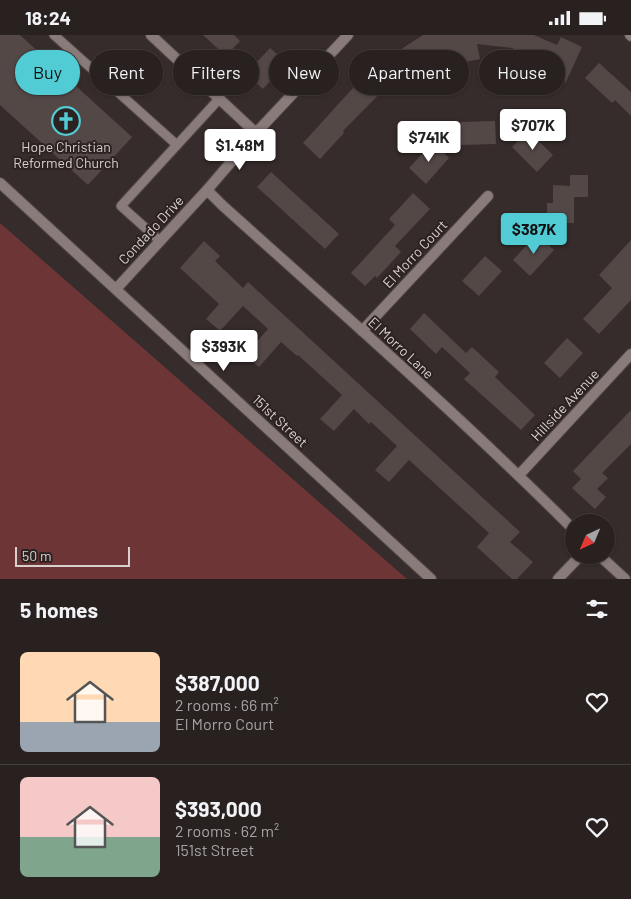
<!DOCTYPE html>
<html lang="en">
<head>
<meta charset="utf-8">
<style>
	:root { --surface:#282120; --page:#302929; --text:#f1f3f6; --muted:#a5a3a5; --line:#443e3e; --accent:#51ccd4 }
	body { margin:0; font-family:Barlow,sans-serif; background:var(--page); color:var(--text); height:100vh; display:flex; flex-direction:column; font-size:19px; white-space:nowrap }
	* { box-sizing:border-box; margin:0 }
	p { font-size:16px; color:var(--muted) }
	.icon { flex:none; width:28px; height:28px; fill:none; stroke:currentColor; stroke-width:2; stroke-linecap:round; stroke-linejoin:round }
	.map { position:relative; height:544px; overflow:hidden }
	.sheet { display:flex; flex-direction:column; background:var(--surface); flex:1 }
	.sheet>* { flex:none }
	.guide { position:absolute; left:15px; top:15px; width:601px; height:45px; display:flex; gap:10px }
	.needle { width:32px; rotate:224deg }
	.controls { position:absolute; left:565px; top:479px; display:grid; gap:10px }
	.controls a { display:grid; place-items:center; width:50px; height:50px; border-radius:50%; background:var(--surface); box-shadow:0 1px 4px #0004,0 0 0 1px var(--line); font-size:25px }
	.scale { position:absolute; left:15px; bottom:12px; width:115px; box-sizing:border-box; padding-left:5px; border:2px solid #d7d0cf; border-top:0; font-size:14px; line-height:18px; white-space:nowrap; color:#d7d0cf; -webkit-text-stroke:4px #2c2221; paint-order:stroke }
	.price { position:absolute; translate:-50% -42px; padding:0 11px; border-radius:5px; background:#fff; color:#222; font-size:16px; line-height:32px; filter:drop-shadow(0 1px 2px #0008) }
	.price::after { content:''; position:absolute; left:50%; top:30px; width:15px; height:11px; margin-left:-8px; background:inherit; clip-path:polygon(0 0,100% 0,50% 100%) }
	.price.on { background:var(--accent); color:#111 }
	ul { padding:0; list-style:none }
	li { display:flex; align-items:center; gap:15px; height:125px; padding:0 20px }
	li+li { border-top:1px solid var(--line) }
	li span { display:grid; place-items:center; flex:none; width:140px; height:100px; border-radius:8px; color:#555 }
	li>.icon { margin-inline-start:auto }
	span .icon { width:60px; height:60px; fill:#fffc; stroke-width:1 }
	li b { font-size:21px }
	h2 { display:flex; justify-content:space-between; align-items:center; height:60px; padding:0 20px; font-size:21px }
	.chip { padding:0 18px; border-radius:22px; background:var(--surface); box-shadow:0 1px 4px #0004,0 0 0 1px var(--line); font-size:18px; line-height:45px }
	.chip.on { background:var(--accent); color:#111 }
	.status { display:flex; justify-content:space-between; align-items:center; height:35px; padding:0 25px; background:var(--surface); direction:ltr }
	.status svg { height:14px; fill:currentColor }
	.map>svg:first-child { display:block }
	.green { fill:#6d3535 }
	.building { fill:#544847 }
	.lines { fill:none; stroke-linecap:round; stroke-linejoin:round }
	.service-casing { stroke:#524948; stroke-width:11 }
	.minor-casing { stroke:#524948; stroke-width:12 }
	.tertiary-casing { stroke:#524948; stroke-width:12 }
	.service { stroke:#887b7a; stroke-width:9 }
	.minor { stroke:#887b7a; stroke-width:10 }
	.tertiary { stroke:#887b7a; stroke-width:10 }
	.labels { text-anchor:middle; stroke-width:4; stroke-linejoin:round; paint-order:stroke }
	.poi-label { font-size:14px; fill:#d7d0cf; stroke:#2c2221 }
	.street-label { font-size:14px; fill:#d7d0cf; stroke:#2c2221 }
</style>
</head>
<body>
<div class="status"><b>18:24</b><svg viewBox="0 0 49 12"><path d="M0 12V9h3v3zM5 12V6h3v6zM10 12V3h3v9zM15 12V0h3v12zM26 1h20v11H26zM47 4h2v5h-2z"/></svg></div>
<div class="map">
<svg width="631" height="544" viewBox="0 0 631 544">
	<rect width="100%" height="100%" fill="#362c2b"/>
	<path class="green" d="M0 188 407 544H0Z"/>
	<path class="building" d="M0 0H20L132 102 88 150 0 70Z
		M203 0H234L240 6 226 21Z
		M423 0H534L557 10 561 2 582 12 565 49V36L525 17V23L512 22 513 13 477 9 480 24 461 28 460 21 420 30 424 37 418 41 420 45 405 55 396 42 343 96 344 98 320 124 303 108 362 43 364 46 383 26Z
		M270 13 287 28 263 54 246 39Z
		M599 28 631 57V81L615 65 612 68 585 43Z
		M495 86 496 109 461 110 460 87Z
		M528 96 553 120 537 137 512 112Z
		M433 107 449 123 426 149 409 133Z
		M271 137 339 199 325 214 257 152Z
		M570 140H588V162H574V188H547V168H553V150L570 151Z
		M413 158 430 174 395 211 401 217 377 243 375 241 365 251 351 238 395 190 389 184Z
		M537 199 554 215 530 241 513 225Z
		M631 205V265L599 299 583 284 612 253 599 240Z
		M204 206 220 221 215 226 243 253 248 247 520 497 510 507 533 527 517 544H512L477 512 489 498 409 425 389 447 375 435 397 411 371 387 369 389 354 374 334 396 320 384 342 360 298 320 297 321 281 307 259 332 245 320 268 294 243 271 220 296 206 284 219 269 180 233Z
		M485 221 502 236 479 261 462 246Z
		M424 278 466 318 472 312 499 337 495 342 535 380 521 395 464 344 470 338 442 312 436 319 410 294Z
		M567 303 583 318 560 343 544 328Z
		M631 375V409L602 438 608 443 597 454 606 462 595 474 572 453 581 444 573 436Z"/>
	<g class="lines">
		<defs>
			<path id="service" d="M54 0 177 110
				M160 206 121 171 220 63"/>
			<path id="minor" d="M151 0 256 98
				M630 0 631 1
				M207 155 222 170C341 277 461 382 574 495
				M116 254 207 155 256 98 348 0
				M362 296 488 161
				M519 440 631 319
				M599 520 625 544
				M558 544 581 520"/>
			<path id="tertiary" d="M0 148 431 544"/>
		</defs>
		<use href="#service" class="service-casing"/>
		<use href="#minor" class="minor-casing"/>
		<use href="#tertiary" class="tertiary-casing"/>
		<use href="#service" class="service"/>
		<use href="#minor" class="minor"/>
		<use href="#tertiary" class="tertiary"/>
	</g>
	<defs>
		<symbol id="church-ring" viewBox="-11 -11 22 22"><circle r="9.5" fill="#2c2221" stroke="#51ccd4" stroke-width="1.5"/><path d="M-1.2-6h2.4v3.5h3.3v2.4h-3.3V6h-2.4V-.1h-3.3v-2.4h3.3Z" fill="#51ccd4"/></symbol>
	</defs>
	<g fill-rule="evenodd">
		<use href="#church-ring" x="50" y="70" width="32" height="32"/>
	</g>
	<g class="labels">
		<g class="poi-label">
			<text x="66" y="117">Hope Christian<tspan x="66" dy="16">Reformed Church</tspan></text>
		</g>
		<g class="street-label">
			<text transform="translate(151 195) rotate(-47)" y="5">Condado Drive</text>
			<text transform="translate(415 219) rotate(-47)" y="5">El Morro Court</text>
			<text transform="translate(401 313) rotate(43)" y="5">El Morro Lane</text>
			<text transform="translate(565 370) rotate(-47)" y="5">Hillside Avenue</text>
			<text transform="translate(280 386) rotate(43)" y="5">151st Street</text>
		</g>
	</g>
</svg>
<div class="controls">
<a><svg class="needle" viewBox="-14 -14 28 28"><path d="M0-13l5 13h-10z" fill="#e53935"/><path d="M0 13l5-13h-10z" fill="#a5a3a5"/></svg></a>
</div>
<div class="scale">50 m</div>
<b class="price" style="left:533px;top:116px">$707K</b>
<b class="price" style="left:429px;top:128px">$741K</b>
<b class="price" style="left:240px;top:136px">$1.48M</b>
<b class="price on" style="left:534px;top:220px">$387K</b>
<b class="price" style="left:224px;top:337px">$393K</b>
<div class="guide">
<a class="chip on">Buy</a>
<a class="chip">Rent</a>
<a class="chip">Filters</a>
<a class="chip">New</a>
<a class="chip">Apartment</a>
<a class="chip">House</a>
</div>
</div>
<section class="sheet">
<h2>5 homes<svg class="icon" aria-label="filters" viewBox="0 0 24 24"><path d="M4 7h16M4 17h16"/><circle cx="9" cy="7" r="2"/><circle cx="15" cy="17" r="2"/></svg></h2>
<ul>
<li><span style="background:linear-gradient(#ffd9b3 70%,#9aa5b1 0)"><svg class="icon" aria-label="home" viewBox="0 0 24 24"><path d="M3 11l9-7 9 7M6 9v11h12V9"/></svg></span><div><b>$387,000</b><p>2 rooms · 66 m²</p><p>El Morro Court</p></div><svg class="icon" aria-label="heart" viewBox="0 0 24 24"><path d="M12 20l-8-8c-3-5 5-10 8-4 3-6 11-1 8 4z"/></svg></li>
<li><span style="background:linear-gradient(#f6c9c9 60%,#7fa58c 0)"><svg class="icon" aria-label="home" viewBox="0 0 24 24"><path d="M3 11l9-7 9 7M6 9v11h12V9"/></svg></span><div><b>$393,000</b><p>2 rooms · 62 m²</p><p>151st Street</p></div><svg class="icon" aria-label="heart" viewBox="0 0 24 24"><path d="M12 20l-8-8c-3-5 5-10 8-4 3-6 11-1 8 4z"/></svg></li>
</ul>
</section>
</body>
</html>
